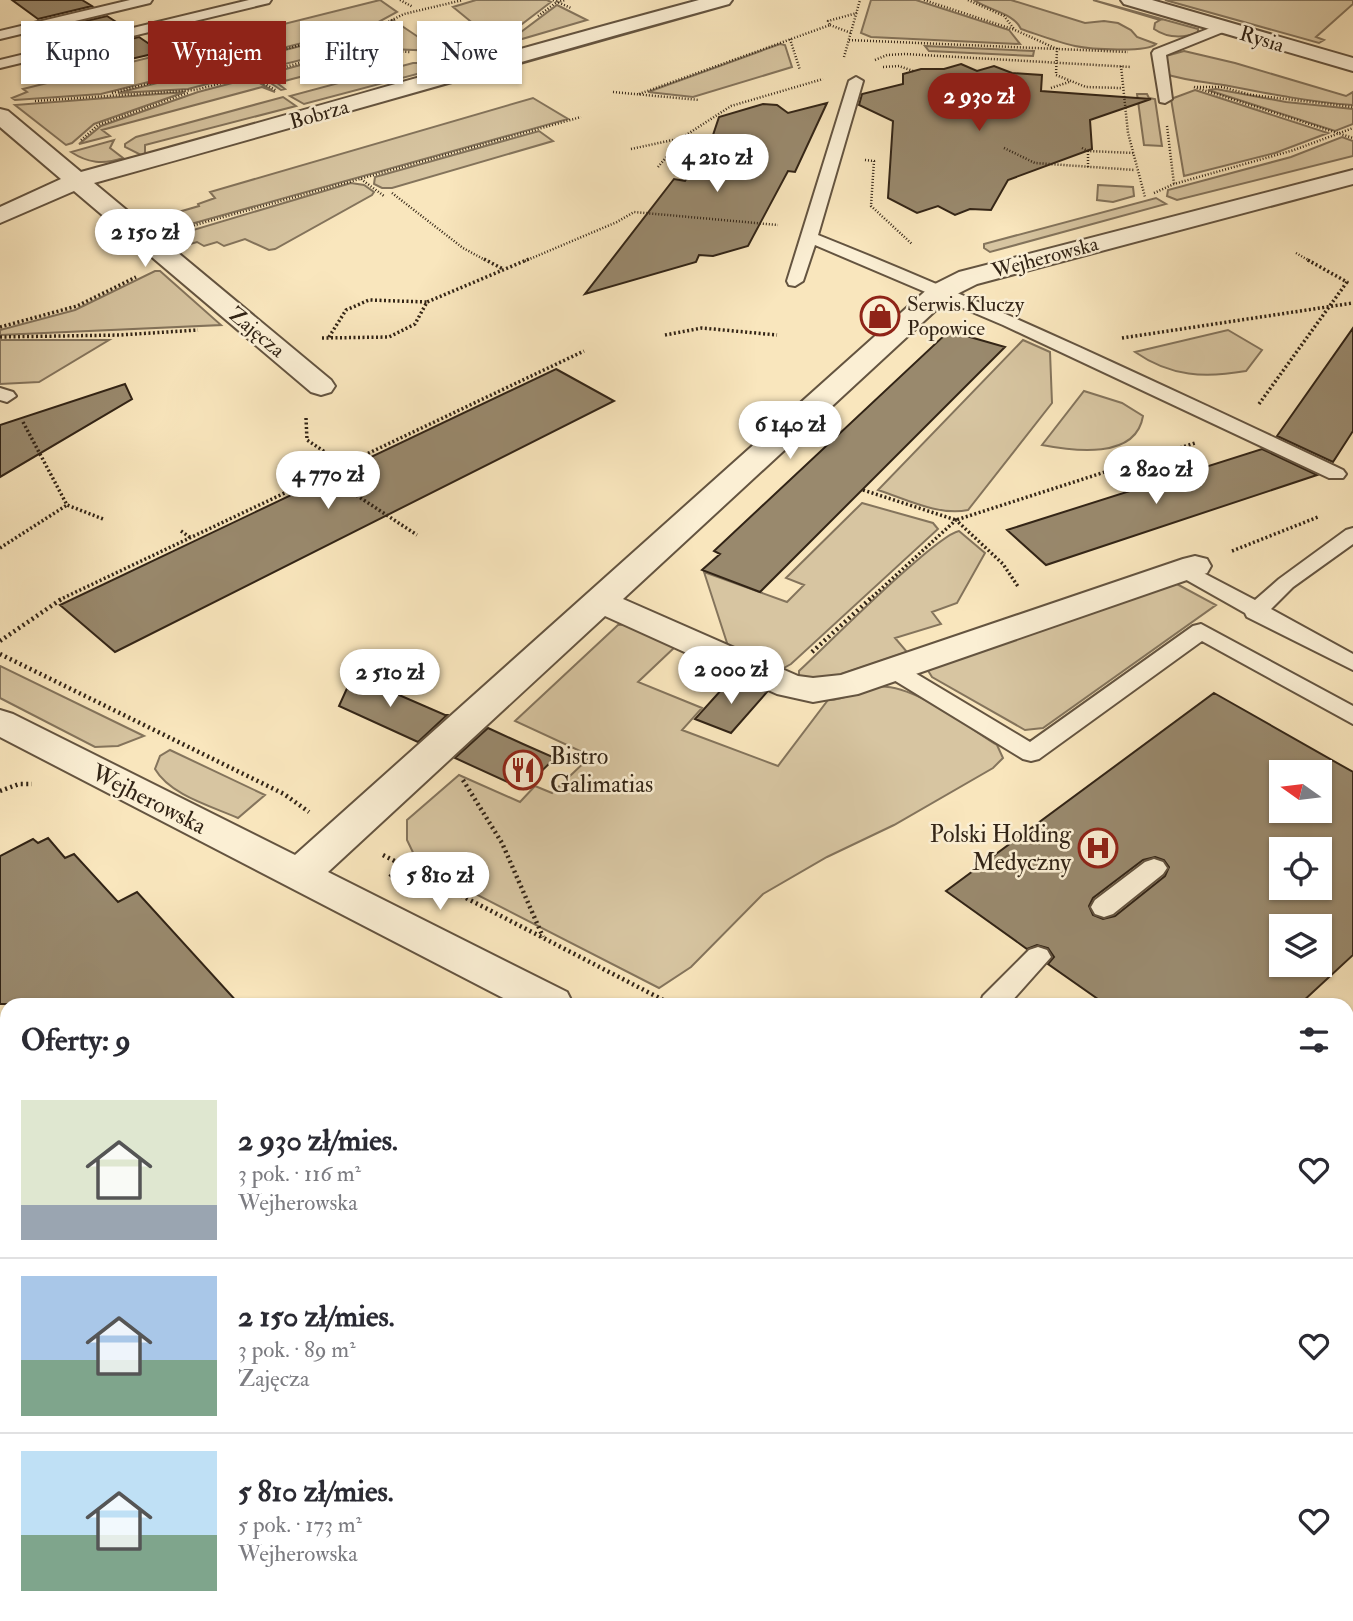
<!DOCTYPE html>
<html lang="pl">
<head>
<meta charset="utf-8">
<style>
	:root { --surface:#fff; --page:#f7f7f7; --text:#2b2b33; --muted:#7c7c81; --line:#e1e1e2; --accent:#8f2418 }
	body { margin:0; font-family:"IM FELL Double Pica",serif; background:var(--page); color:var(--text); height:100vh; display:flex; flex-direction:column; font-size:26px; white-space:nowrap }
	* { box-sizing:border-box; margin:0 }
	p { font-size:23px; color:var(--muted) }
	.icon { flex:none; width:38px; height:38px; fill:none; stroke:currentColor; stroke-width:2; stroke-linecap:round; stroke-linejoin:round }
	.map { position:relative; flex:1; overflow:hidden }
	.sheet { position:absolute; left:0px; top:998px; width:1354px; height:625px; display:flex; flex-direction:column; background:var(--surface); border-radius:21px 21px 0 0; box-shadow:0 2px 5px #0004 }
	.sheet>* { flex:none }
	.top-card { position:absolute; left:21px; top:21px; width:700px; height:63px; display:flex; gap:14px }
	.needle { width:46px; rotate:284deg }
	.fabs { position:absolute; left:1269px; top:760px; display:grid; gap:14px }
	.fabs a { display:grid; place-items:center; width:63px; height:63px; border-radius:0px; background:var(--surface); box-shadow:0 2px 5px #0004; font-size:35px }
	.price { position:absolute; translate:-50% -60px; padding:0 16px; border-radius:24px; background:#fff; color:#222; font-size:23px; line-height:46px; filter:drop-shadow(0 2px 4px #0008) }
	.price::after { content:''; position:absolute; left:50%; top:42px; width:21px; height:16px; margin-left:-10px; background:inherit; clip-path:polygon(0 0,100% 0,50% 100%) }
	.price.selected { background:var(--accent); color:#fff }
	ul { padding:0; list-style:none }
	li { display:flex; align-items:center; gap:21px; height:175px; padding:0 21px }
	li+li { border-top:2px solid var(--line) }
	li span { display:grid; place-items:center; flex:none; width:196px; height:140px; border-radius:0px; color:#555 }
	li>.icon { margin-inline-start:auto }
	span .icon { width:84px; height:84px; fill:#fffc; stroke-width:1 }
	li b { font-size:30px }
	h2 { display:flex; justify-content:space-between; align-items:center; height:84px; padding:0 21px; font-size:30px }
	.chip { padding:0 24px; border-radius:0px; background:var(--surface); box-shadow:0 2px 5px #0004; font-size:24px; line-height:63px }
	.chip.selected { background:var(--accent); color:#fff }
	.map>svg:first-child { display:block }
	.green { fill:#d7c5a1; stroke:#84745c; stroke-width:2 }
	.building { fill:#99896d; stroke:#322416; stroke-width:2; fill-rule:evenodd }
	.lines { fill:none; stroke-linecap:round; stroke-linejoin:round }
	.lane-casing { stroke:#645440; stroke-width:4 }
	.street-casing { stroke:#645440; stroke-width:4 }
	.path-far3 { stroke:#322416; stroke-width:2.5; stroke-dasharray:1 2; stroke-linecap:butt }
	.path-far2 { stroke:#322416; stroke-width:3.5; stroke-dasharray:2 2.5; stroke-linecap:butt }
	.path-far1 { stroke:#322416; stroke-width:4.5; stroke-dasharray:2 3.5; stroke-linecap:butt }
	.path { stroke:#322416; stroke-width:6; stroke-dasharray:2.5 4.5; stroke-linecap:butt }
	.lane { fill:#fbefd4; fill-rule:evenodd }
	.street { fill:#fbefd4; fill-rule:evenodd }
	.labels { text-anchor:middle; stroke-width:5; stroke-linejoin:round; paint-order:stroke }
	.far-street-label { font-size:21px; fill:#322416; stroke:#fbefd4 }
	.far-poi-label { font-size:21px; fill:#322416; stroke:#fbefd4; text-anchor:start }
	.poi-label { font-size:24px; fill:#322416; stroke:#fbefd4; text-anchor:start }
	.street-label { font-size:24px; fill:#322416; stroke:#fbefd4 }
</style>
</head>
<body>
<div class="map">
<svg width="1353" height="1621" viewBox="0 0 1353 1621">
	<rect width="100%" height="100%" fill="#f9e6bd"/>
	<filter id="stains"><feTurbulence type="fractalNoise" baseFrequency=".00286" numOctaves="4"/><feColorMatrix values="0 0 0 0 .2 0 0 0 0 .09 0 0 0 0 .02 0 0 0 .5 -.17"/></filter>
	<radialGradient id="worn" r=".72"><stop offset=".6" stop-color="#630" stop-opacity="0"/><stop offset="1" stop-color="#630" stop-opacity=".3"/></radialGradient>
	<path class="green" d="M380 0 397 12 373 25 101 94 15 100 12 98 27 92 23 89Z
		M476 0H547L551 2 497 43 453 7Z
		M871 0H916L1009 30 1020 44 871 37 861 33Z
		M974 0H1011L1085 23 1104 21 1118 23 1131 30 1137 37 1156 44C1147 53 1089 49 1075 46 1057 42 1039 35 1021 29 1014 13 988 10 974 0Z
		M1093 0 1198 29V33C1183 38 1167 38 1154 29L1155 23 1160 20Z
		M1165 0H1353V4L1316 37 1324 40 1319 43Z
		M557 5 587 20 505 44Z
		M393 20 439 51 390 49 325 56Z
		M360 31 309 58 285 64 269 54Z
		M780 44 785 45 792 67 693 97 648 92Z
		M925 46 1034 51 1033 56 929 51Z
		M1184 51 1235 63 1346 96 1353 92V105C1311 102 1270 94 1229 86 1207 82 1187 81 1165 74L1166 56Z
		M260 56 276 66 221 81 205 71Z
		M380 56 277 83 285 89 281 90 260 76 319 60Z
		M413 63H424L436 69 304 104 290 96Z
		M196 73 211 83 188 89 118 93Z
		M251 78 275 92 262 87 102 130 110 136 79 144 101 126 198 92Z
		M1216 89 1286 102 1353 109V124L1335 131 1208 90Z
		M1195 90 1328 133 1275 153 1184 176 1171 99Z
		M185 92 94 124 72 143 66 145 15 105Z
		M1137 94H1147L1149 98 1155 99 1162 146 1144 145Z
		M283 97 296 106 145 145V154L141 155 125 147V144L136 137Z
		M533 98 568 119 173 229H164L154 219 199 206 198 204 215 198 210 192Z
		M539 131 553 141 392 188H382L374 184 375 177Z
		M1342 137 1353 141V156L1177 200 1167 196 1168 190 1291 157Z
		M114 140 110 148 123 158C103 165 88 163 71 152Z
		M351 183 364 185 374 192 372 195 275 249 269 250 245 239 224 246 217 242 204 246 197 242 187 245 173 236Z
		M1098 185 1133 187 1134 196 1113 202 1097 200Z
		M1156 198 1166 204 990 252 984 248V244Z
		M155 271H160L221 325 0 335V330L75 310Z
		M1228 330 1262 350 1246 371C1205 378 1171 377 1135 352Z
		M0 340H109L39 382 0 384Z
		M1023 340 1050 352 1052 403 968 510C938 516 906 499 878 490Z
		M1084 391 1122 403 1143 416C1136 460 1073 451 1042 445Z
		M862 503 933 523 938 529 791 664 782 669 728 646 704 572 787 602 804 585 786 578Z
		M959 531 985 553 957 603 932 612 941 624 895 638 907 652 824 680 799 677V671C824 648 936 535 959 531Z
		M1175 583 1216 605 1043 728 1025 730 932 677 927 669Z
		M630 624 676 646 638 682 702 708 682 730 778 766 828 700C846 700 859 690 875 687 912 682 966 726 997 745L1003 758 993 768 894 825 827 857 763 894 691 967 659 988 419 865 407 840V820L459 775 520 802 535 786 552 793 591 756 515 721 618 625Z
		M0 666 144 736 118 746 95 747 0 698Z
		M170 750 265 795 238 818C211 806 170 795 155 769L160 756Z
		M1353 1105V1303L1348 1293V1106Z"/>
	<path class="building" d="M12 0H82L92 6 38 19Z
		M107 16 124 27 67 41 52 29Z
		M139 37 161 52 101 66 81 51Z
		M961 64 977 71 994 66 1012 73 1042 75 1041 91 1151 99 1090 120 1092 149 1008 180 991 210 970 209 955 215 938 206 917 213 888 198 893 121 859 105 862 94 903 84V74L921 69H944Z
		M827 103 795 172 788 171 748 246 713 256 699 255 696 262 585 294 674 179 685 181 712 138 719 117 763 104 777 105 788 113Z
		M1353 328V431L1333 462 1277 436Z
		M949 331 1005 347 760 592 702 570 720 554 714 551Z
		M556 369 614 401 115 652 60 605Z
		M125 384 132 399 0 477V425Z
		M1262 449 1317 475 1046 565 1007 530Z
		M353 675 445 715H447L418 742 339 706Z
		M732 678 767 692 731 733 695 719Z
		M1214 693 1353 772V955L1300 1004H1105L1048 964 1054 957 1048 948 1037 945 1027 949 946 891ZM1281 772H1320V810H1281ZM1281 849H1320V887H1281ZM1155 857 1164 860 1169 867 1165 876 1115 916 1103 919 1093 915 1089 906 1093 898 1143 860ZM1281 926H1320V964H1281Z
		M488 728 523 744 555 758 523 789 455 758Z
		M48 838 65 858 74 854 118 902 137 892 239 1004H0V856L33 839 38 843Z"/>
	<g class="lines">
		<defs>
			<path id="lane" d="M130 0H152L150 3 0 39V31Z
				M249 0H271L269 3 0 68V60Z
				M1223 23 1228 24V30L1166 55 1172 99 1165 103 1160 102 1152 53 1154 50Z
				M856 77 863 81 818 235C996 306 1169 388 1343 470L1346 474 1343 478H1329L1003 325 815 245 803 281 795 286 789 285 787 281 849 81Z
				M0 388 13 392 16 396 7 402 0 400Z
				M1353 528V544L1293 587 1271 609 1353 654V670L1247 617 1245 613 1176 574 1173 570 1176 566H1190L1255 600 1279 579 1346 530Z
				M1201 624 1353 706V724L1202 641 1039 759 1031 761 1023 759 884 674 881 669 884 664H900L1030 742 1193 626Z
				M1154 859 1163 862 1167 868 1163 874 1113 914 1104 917 1095 914 1091 907 1095 900 1145 862Z
				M1038 947 1047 950 1051 957 1009 1004H980L983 996 1029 950Z
				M7 1301V1331L0 1334V1303Z"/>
			<path id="street" d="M699 0H732L729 4C517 62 306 124 94 183L331 380 335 386 331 392 321 395 311 392 74 191 0 223V207L61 179 0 127V109L8 111 81 172C287 116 493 55 699 0Z
				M1121 0H1152L1353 58V71L1124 4Z
				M1353 170V184L977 284 949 298 623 599 798 676 813 678 841 675 1183 559 1195 556 1207 559 1211 566 1207 573 858 694 813 702 777 694 605 616 328 872 567 992 573 1004H515L0 737V710L13 714 295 855 931 286 959 272Z
				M1348 1513 1353 1515V1573L1348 1570Z"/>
		</defs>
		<use href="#lane" class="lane-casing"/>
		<use href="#street" class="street-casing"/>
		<path class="path-far3" d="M400 0 413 7
			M553 0 571 8
			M924 0 1015 30 1057 49 1056 75 1086 87 1121 88
			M968 0 1004 16 1014 29
			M538 16 557 2 565 0
			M830 25 851 33
			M790 39 800 70
			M849 40 1128 52
			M264 55 283 67
			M844 57 860 0
			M316 58 404 14 463 0
			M875 60 887 55 905 54 1131 67
			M1121 66 1128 133 1145 197
			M883 67 899 66 913 71
			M199 71 218 84
			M251 76 277 91
			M1194 87 1353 138
			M1197 87H1222L1252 95 1353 107
			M1051 88 1069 82
			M613 92 699 100
			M112 93 376 26
			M639 94 830 25 828 21 857 13
			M35 101 195 90 312 60 390 51 410 52
			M1167 126 1174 184
			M81 140 98 125 188 93
			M1004 148 1035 163 1135 170
			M1082 148 1088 151 1134 153
			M631 149 682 138
			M1088 151V167
			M865 160 874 161 871 206 912 244
			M658 167 683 137 731 106 823 79
			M361 179 384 196
			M392 193 463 248 487 261
			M1154 193 1174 184 1294 150 1353 128
			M188 227 581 117
			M1296 253 1310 261
			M525 261 617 222 634 212 778 225"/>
		<path class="path-far2" d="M484 259 503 269
			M0 327 77 306 136 277
			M665 335 702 328 777 335
			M0 337 120 335 198 330
			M329 337 346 310 369 300 427 302
			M322 338 389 337 415 324 427 302 529 259
			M1122 338 1353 303
			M1259 404 1347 282 1306 259
			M306 418 307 440 334 458
			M23 422 67 505 103 519
			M315 468 417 535
			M863 490 956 520 1195 443
			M181 531 191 538
			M0 548 67 505
			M1232 551 1318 517
			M59 600 584 351
			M869 600 956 520 1003 564 1019 588"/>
		<path class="path-far1" d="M0 641 63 598
			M812 652 871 598
			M0 654 284 794 309 812
			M463 780 502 843 543 937
			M0 791 19 784H32
			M383 855 671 1004
			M390 877 402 865"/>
		<path class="path" d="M1348 1317 1353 1328
			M1348 1413 1353 1404
			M1348 1487 1353 1478
			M1226 1615 1231 1621
			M1271 1621 1274 1615"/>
		<use href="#lane" class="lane"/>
		<use href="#street" class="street"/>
	</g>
	<defs>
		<symbol id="shop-ring" viewBox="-11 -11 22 22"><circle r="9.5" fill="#fbefd4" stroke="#8f2418" stroke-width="1.5"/><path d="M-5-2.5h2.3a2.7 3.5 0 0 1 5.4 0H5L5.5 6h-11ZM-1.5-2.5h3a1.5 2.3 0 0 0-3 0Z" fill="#8f2418"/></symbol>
		<symbol id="restaurant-ring" viewBox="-11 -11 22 22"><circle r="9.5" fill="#fbefd4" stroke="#8f2418" stroke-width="1.5"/><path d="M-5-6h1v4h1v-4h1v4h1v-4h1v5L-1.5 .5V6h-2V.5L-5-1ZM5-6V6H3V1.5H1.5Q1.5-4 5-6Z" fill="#8f2418"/></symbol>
		<symbol id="hospital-ring" viewBox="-11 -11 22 22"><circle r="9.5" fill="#fbefd4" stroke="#8f2418" stroke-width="1.5"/><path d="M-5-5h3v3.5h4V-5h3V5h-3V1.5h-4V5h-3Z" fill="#8f2418"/></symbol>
	</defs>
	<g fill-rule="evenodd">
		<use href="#shop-ring" x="858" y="294" width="44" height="44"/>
		<use href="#restaurant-ring" x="501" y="748" width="44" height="44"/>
		<use href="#hospital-ring" x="1076" y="826" width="44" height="44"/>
	</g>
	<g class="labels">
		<g class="far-street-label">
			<text transform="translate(1262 39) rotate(17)" y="7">Rysia</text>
			<text transform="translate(319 114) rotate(-16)" y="7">Bobrza</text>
			<text transform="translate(1045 257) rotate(-15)" y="7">Wejherowska</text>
			<text transform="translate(257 332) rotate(40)" y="7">Zajęcza</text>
		</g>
		<g class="far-poi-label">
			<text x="907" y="311">Serwis Kluczy<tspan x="907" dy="24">Popowice</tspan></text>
		</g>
		<g class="poi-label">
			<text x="550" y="764">Bistro<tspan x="550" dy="28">Galimatias</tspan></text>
			<text x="1071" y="842" text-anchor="end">Polski Holding<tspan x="1071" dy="28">Medyczny</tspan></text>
		</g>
		<g class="street-label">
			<text transform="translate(149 799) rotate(27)" y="8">Wejherowska</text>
		</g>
	</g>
	<rect width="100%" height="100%" filter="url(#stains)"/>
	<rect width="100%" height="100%" fill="url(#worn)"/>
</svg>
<div class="fabs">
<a><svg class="needle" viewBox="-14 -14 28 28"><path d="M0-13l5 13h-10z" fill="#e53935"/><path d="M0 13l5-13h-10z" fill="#7c7c81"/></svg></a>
<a><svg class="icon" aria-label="locate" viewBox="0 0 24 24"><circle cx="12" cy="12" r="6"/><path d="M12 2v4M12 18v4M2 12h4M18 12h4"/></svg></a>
<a><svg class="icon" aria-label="layers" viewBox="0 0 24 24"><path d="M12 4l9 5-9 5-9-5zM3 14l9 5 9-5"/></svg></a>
</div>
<b class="price selected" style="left:979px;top:133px">2 930 zł</b>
<b class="price" style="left:717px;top:194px">4 210 zł</b>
<b class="price" style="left:145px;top:269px">2 150 zł</b>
<b class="price" style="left:790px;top:461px">6 140 zł</b>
<b class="price" style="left:1156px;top:506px">2 820 zł</b>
<b class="price" style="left:328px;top:511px">4 770 zł</b>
<b class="price" style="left:731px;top:706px">2 000 zł</b>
<b class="price" style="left:390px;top:709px">2 510 zł</b>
<b class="price" style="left:440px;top:912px">5 810 zł</b>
<div class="top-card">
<a class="chip">Kupno</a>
<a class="chip selected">Wynajem</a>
<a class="chip">Filtry</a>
<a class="chip">Nowe</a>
</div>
<section class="sheet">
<h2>Oferty: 9<svg class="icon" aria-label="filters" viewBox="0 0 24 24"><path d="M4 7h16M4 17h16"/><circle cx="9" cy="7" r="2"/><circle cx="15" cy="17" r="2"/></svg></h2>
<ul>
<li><span style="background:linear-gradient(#dfe7d0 75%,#9aa5b1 0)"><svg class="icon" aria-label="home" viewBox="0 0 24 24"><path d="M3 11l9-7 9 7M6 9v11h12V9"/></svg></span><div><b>2 930 zł/mies.</b><p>3 pok. · 116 m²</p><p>Wejherowska</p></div><svg class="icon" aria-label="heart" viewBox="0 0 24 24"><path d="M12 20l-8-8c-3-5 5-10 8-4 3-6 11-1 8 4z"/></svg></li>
<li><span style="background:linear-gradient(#a9c7e8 60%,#7fa58c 0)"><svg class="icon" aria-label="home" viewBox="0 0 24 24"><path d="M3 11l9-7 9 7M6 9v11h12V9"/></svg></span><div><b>2 150 zł/mies.</b><p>3 pok. · 89 m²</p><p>Zajęcza</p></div><svg class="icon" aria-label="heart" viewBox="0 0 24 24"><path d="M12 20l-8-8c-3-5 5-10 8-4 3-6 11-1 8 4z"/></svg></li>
<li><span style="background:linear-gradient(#bfe0f5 60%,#7fa58c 0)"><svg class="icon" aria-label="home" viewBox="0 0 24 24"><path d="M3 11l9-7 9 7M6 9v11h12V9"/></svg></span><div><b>5 810 zł/mies.</b><p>5 pok. · 173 m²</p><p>Wejherowska</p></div><svg class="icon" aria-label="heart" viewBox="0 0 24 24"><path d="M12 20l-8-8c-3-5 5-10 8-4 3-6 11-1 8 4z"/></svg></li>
</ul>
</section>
</div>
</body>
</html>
